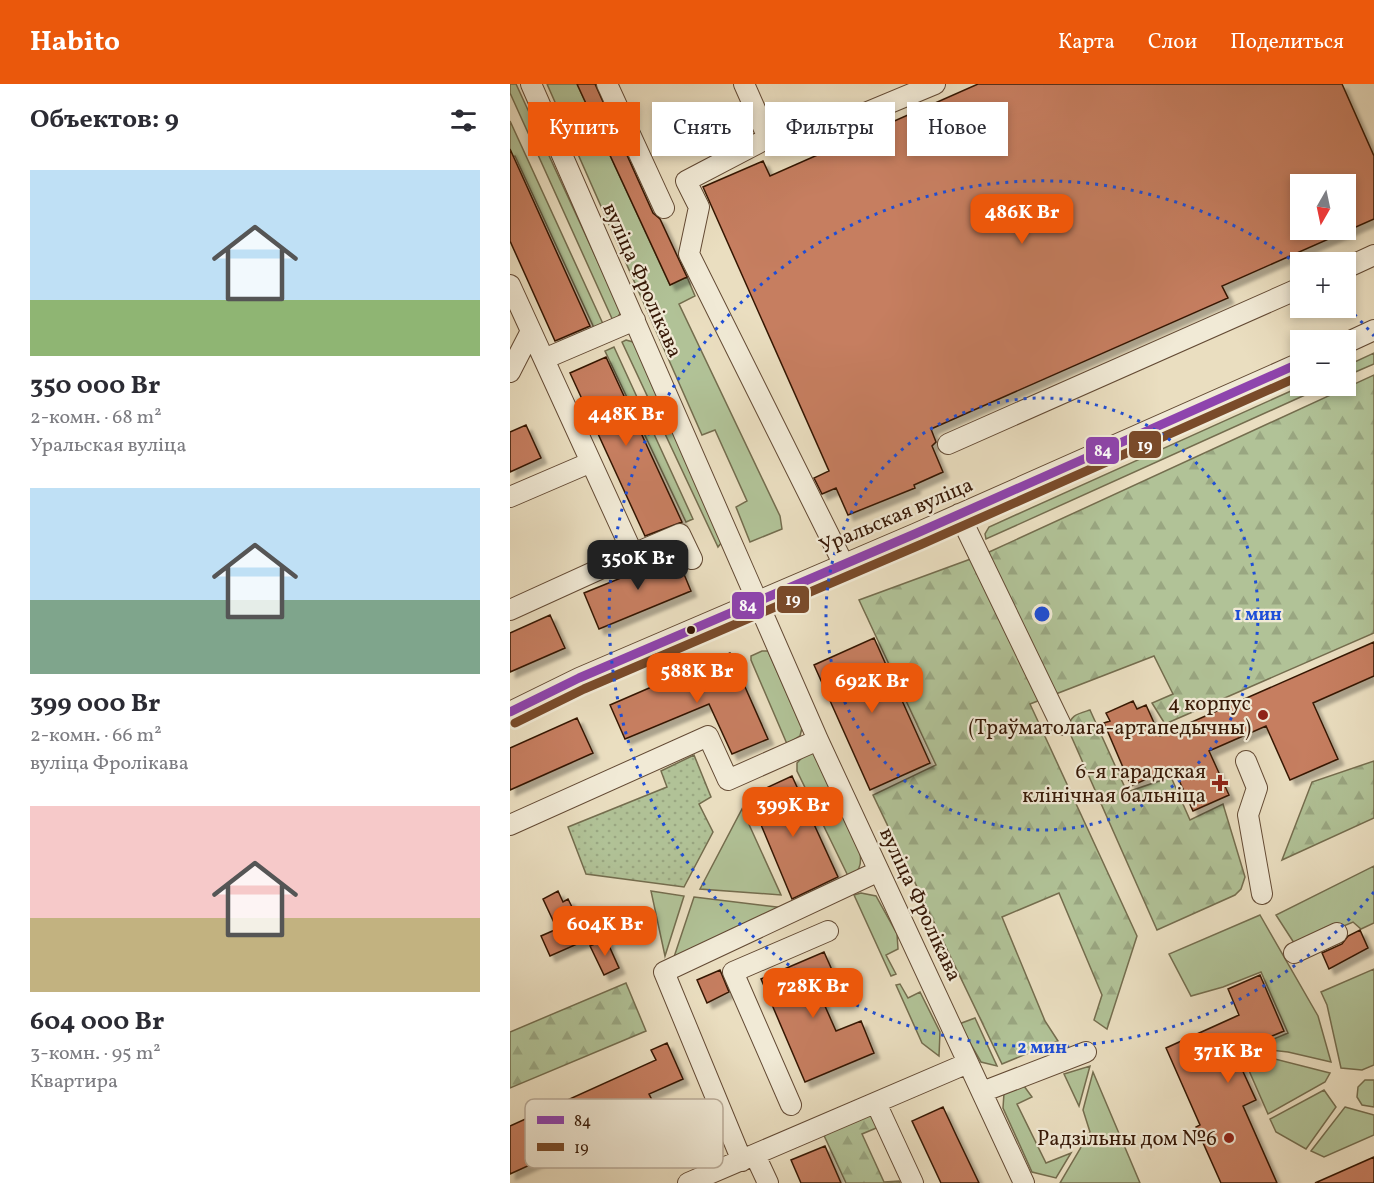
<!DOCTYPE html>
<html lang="ru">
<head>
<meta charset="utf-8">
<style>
	:root { --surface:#fff; --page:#f2f2f3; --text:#2b2b33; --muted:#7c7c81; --accent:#ea580c }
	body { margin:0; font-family:Vollkorn,serif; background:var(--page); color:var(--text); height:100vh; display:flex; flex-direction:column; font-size:22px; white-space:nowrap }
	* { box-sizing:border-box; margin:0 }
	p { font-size:20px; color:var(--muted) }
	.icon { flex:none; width:33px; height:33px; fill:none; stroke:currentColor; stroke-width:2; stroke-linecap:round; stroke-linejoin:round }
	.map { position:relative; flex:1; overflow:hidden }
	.drawer { display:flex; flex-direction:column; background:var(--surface); width:510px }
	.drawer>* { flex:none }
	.banner { position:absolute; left:18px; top:18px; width:570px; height:54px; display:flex; gap:12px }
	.needle { width:39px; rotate:189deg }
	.controls { position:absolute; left:780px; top:90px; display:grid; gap:12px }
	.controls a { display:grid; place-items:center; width:66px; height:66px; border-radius:0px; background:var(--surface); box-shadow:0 3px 9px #0003; font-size:30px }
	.price { position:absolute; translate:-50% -51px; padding:0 14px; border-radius:12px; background:var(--accent); color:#fff; font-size:20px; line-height:39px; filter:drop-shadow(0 2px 3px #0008) }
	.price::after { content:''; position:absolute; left:50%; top:36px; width:18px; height:14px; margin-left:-9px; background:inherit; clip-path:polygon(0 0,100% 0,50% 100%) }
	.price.selected { background:#222; color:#fff }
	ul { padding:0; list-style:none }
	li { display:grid; align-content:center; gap:12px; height:318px; padding:0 30px }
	li span { display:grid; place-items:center; height:186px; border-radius:0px; color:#555 }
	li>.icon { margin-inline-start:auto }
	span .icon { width:108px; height:108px; fill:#fffc; stroke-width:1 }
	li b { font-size:26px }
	h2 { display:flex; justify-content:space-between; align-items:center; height:72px; padding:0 30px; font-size:26px }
	.tag { padding:0 21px; border-radius:0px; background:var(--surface); box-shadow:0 3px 9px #0003; font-size:21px; line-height:54px }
	.tag.selected { background:var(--accent); color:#fff }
	header { display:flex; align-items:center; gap:36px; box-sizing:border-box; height:84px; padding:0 30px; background:var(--accent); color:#fff }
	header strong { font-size:28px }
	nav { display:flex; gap:33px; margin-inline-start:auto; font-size:21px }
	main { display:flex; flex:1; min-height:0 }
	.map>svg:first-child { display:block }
	.grass { fill:#b1c297; stroke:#746d4e; stroke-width:1.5 }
	.forest { fill:url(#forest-firs); stroke:#746d4e; stroke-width:1.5 }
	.park { fill:url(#park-dots); stroke:#746d4e; stroke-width:1.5 }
	.building { fill:#c67e60; stroke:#361806; stroke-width:1.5; fill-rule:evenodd; filter:url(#shadow) }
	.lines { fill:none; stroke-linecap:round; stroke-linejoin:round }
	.minor-casing { stroke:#634a34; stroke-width:22 }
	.minor { stroke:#f1ead6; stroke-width:20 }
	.bus-1-casing { stroke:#f1ead6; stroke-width:14 }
	.bus-2-casing { stroke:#f1ead6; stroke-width:14 }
	.bus-1 { stroke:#8e44ad; stroke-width:9 }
	.bus-2 { stroke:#7a4b2a; stroke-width:9 }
	.ring { fill:none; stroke:#1d4ed8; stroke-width:3; stroke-dasharray:3 6 }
	.bus-dot { fill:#361806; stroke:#f1ead6; stroke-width:2 }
	.poi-dot { fill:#8f2418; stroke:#f1ead6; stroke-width:2 }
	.labels { text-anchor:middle; stroke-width:4.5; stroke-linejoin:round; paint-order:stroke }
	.street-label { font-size:21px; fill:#361806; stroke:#f1ead6 }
	.poi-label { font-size:21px; fill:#361806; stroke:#f1ead6; text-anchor:end }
	.key { fill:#f1ead6; stroke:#b9ab98; stroke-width:1.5 }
	.key-label { font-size:16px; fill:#361806 }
	.centre { fill:#1d4ed8; stroke:#f1ead6; stroke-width:3 }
	.ring-label { font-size:18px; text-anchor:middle; font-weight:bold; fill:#1d4ed8; stroke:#f1ead6; stroke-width:4.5; stroke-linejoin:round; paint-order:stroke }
	.line-badge { stroke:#f1ead6; stroke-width:2 }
	.badge-label { font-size:16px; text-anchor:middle; font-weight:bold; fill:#fff }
</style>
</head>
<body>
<header>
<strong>Habito</strong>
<nav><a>Карта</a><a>Слои</a><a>Поделиться</a></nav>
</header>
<main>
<section class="drawer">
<h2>Объектов: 9<svg class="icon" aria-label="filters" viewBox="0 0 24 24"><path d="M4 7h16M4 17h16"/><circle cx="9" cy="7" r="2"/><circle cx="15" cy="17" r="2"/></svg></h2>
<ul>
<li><span style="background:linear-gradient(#bfe0f5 70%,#8fb573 0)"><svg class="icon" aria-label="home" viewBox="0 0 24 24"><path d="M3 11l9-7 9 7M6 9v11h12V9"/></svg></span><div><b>350 000 Br</b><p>2-комн. · 68 m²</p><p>Уральская вуліца</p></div></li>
<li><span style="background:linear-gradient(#bfe0f5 60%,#7fa58c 0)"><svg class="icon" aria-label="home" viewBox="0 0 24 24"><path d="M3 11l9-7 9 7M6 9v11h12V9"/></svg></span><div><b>399 000 Br</b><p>2-комн. · 66 m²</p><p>вуліца Фролікава</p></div></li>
<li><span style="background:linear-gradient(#f6c9c9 60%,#c2b280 0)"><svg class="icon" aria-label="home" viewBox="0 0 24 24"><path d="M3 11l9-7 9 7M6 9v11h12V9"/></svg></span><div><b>604 000 Br</b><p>3-комн. · 95 m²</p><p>Квартира</p></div></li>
</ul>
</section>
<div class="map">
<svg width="864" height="1099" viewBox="0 0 864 1099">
	<defs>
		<pattern id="forest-firs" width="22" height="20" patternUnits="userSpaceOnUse" patternTransform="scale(1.5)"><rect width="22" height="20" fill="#b1c297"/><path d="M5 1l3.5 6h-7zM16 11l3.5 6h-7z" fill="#99a681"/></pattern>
		<pattern id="park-dots" width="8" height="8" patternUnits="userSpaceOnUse" patternTransform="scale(1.5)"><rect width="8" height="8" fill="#b1c297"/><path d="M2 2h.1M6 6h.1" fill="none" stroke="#99a681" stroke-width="1.8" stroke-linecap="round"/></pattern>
		<filter id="shadow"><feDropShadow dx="5.5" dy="5.5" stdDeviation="1.5" flood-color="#0004"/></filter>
	</defs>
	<rect width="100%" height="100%" fill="#eadec0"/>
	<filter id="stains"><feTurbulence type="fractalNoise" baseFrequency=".00333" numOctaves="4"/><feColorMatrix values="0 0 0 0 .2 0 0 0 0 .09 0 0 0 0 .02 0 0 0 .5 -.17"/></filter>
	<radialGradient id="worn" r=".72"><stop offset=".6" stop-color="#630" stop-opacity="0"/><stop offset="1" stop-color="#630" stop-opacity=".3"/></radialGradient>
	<path class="grass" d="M0 0H6L111 228 104 239 0 9Z
		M37 0H67L160 201 177 193 185 212 169 220 270 432 272 445 240 458 226 423 237 417 205 346 192 351Z
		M0 37 94 242 85 246 5 72 0 73Z
		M116 256 123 258 127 264 212 458 208 463 112 258Z
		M104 263 183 435 176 438 95 267Z
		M864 269V280L836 292V282Z
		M792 302H815L476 455 475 450 479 443Z
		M252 567H258L292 644 290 652 277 660 241 576V572Z
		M301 664 350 769C352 782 349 787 339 794L287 687V679Z
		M232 725 271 811 190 805Z
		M864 782V839L851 845 843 838 786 862 766 831Z
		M141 807 174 812 155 872Z
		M351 809 366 812 387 850 388 865 376 871 386 890 381 892 344 811Z
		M184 813 275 824 162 879Z
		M750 831 808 932 821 978 778 968 742 964 778 949 751 888 713 903 681 912 659 870Z
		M864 885V981L852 986 831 984 817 921 811 908Z
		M390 900 398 914 410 908 430 948 429 972 412 959 386 901Z
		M465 934 487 982 471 978 449 940Z
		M730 966 820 989 815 998 758 1030Z
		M580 982 569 1022 554 990Z
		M583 988 630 1099H550L580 1048 573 1026Z
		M855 996H864V1023L852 1021 847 1013 848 1003Z
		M507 1002H514L522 1013 507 1020 536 1079 561 1069 546 1094 522 1088 493 1024 494 1009Z
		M814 1006 826 1023 796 1065 766 1048 760 1035Z
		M835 1023 864 1031V1051L814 1073 801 1067Z"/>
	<path class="forest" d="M864 291V549L655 640 642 619 663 610 644 572 520 620 627 852 597 945 584 936 592 911 549 809 492 833 535 937 548 957 492 980 363 711 426 681 349 516 477 469Z
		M580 626 617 708 661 693 680 736 713 720 735 793 731 805 725 811 647 846 558 645C560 631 567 630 580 626Z
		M864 677V734L772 776 802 698Z
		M116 899 136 947 0 1004V948Z
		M363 1024 371 1042 352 1050 374 1098 389 1097 390 1099H336L311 1045Z"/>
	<path class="park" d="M184 671 201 713 189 720 203 748 174 803 76 790 58 743 157 703 151 687Z"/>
	<path class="building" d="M67 0H85L143 129 150 135 177 193 160 201Z
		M468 0H832L864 72V135L712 202 718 214 421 345 426 358 422 362 433 388 404 401 405 404 338 431 326 404 312 410 304 394 319 387 193 103 253 77 260 92ZM790 100H836V146H790Z
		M0 65 80 242 45 257 0 157Z
		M96 273 172 438 135 452 60 289Z
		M16 341 31 374 0 388V348Z
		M164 466 181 507 89 545 74 509 148 479 145 474Z
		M40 531 55 564 0 588V549Z
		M364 554 420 679 360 706 304 581Z
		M864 558V592L803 619 828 675 780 696 756 642 699 667 719 711 683 727 663 683 621 702 594 639 600 637 596 629 623 617 627 625 636 621 650 652Z
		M220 569 258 655 222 670 199 620 115 655 100 621Z
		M67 634 83 669 0 706V664Z
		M282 692 328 793 282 815 239 712Z
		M48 807 53 818 58 815 63 825 67 824 83 853 40 872 31 852 47 845 33 815Z
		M850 846 858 864 819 885 812 869 832 860 838 852Z
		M96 855 109 884 94 891 80 862Z
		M314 868 326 895 307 904 326 947 351 937 364 969 295 998 251 895Z
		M210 886 219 908 197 919 187 896Z
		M750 891 774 947 724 968 746 1016 733 1022 767 1099H711L686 1043 690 1041 656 964 729 931 718 905Z
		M157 959 173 995 139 1010 142 1016 27 1068 31 1076 0 1090V1042L146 976 141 966Z
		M433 1023 447 1053 469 1099H431L402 1037Z
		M315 1062 331 1099H291L281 1076Z
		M864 1073V1099H805Z"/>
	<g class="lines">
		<defs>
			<path id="minor" d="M21 0 308 656 514 1099
				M97 0 154 124
				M234 0 258 54 176 97 189 123 179 170 333 479
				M258 54 281 60 425 0
				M836 184 864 171
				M0 201 123 470 0 526
				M836 259 864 246
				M34 275 125 236
				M0 288 21 247
				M438 360 790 204
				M0 413 79 379
				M449 430 551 641
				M123 470 170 450 182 475
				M0 628 69 594 407 449 790 279
				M736 677 747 704 738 731 752 810
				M0 741 198 652 218 696 308 656
				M784 869 827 849
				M472 1008 576 968
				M366 1019 403 1099
				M281 1021 223 888 318 847
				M245 1071 258 1099
				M232 1077 154 888 369 787
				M178 1099 458 979"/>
		</defs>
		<use href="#minor" class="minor-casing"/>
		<use href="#minor" class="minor"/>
		<defs>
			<path id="bus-1" d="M0 628 69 594 407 449 790 279"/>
			<path id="bus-2" d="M5 639 74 605 412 460 790 292"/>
		</defs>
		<use href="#bus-1" class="bus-1-casing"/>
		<use href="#bus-2" class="bus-2-casing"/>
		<use href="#bus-1" class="bus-1"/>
		<use href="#bus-2" class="bus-2"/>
	</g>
	<g class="ring">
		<circle cx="532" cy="530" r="216"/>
		<path d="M864 808A433 433 0 1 1 790 182M838 224A433 433 0 0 1 864 252"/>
	</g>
	<circle class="bus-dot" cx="181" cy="546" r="5"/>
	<g class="poi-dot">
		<circle cx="753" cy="631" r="6"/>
		<path d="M707 690h6v6h6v6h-6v6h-6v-6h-6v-6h6z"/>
		<circle cx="719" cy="1054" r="6"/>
	</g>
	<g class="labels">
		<g class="street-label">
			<text transform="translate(133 196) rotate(66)" y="7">вуліца Фролікава</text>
			<text transform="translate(386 431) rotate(-23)" y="7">Уральская вуліца</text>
			<text transform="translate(411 820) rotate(65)" y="7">вуліца Фролікава</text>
		</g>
		<g class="poi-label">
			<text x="741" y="626">4 корпус<tspan x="741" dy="24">(Траўматолага-артапедычны)</tspan></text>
			<text x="696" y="694">6-я гарадская<tspan x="696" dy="24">клінічная бальніца</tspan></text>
			<text x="707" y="1061">Радзільны дом №6</text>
		</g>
	</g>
	<rect x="15" y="1015" width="198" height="69" rx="9" class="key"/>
	<rect x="27" y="1032" width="27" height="8" fill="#8e44ad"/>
	<rect x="27" y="1059" width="27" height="8" fill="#7a4b2a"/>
	<g class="key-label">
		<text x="64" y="1042">84</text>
		<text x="64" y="1069">19</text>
	</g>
	<circle cx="532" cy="530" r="9" class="centre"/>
	<g class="ring-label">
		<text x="748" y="536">1 мин</text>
		<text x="532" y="969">2 мин</text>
	</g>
	<g class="line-badge">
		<rect x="618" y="346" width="34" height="29" rx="6" fill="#7a4b2a"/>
		<rect x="575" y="352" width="35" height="29" rx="6" fill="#8e44ad"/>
		<rect x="266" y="501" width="34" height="29" rx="6" fill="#7a4b2a"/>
		<rect x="221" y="507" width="34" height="29" rx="6" fill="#8e44ad"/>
	</g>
	<g class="badge-label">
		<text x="635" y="367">19</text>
		<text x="593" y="372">84</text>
		<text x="283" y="521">19</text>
		<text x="238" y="527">84</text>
	</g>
	<rect width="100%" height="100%" filter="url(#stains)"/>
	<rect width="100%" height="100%" fill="url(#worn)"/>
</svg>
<div class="controls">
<a><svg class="needle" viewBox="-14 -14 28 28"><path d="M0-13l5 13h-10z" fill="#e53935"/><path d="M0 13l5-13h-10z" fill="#7c7c81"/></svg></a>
<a>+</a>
<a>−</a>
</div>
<b class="price" style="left:512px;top:161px">486K Br</b>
<b class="price" style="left:116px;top:363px">448K Br</b>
<b class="price selected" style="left:128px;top:507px">350K Br</b>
<b class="price" style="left:187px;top:620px">588K Br</b>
<b class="price" style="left:362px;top:630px">692K Br</b>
<b class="price" style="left:283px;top:754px">399K Br</b>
<b class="price" style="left:95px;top:873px">604K Br</b>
<b class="price" style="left:303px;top:935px">728K Br</b>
<b class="price" style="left:718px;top:1000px">371K Br</b>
<div class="banner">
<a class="tag selected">Купить</a>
<a class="tag">Снять</a>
<a class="tag">Фильтры</a>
<a class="tag">Новое</a>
</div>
</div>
</main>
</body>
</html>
